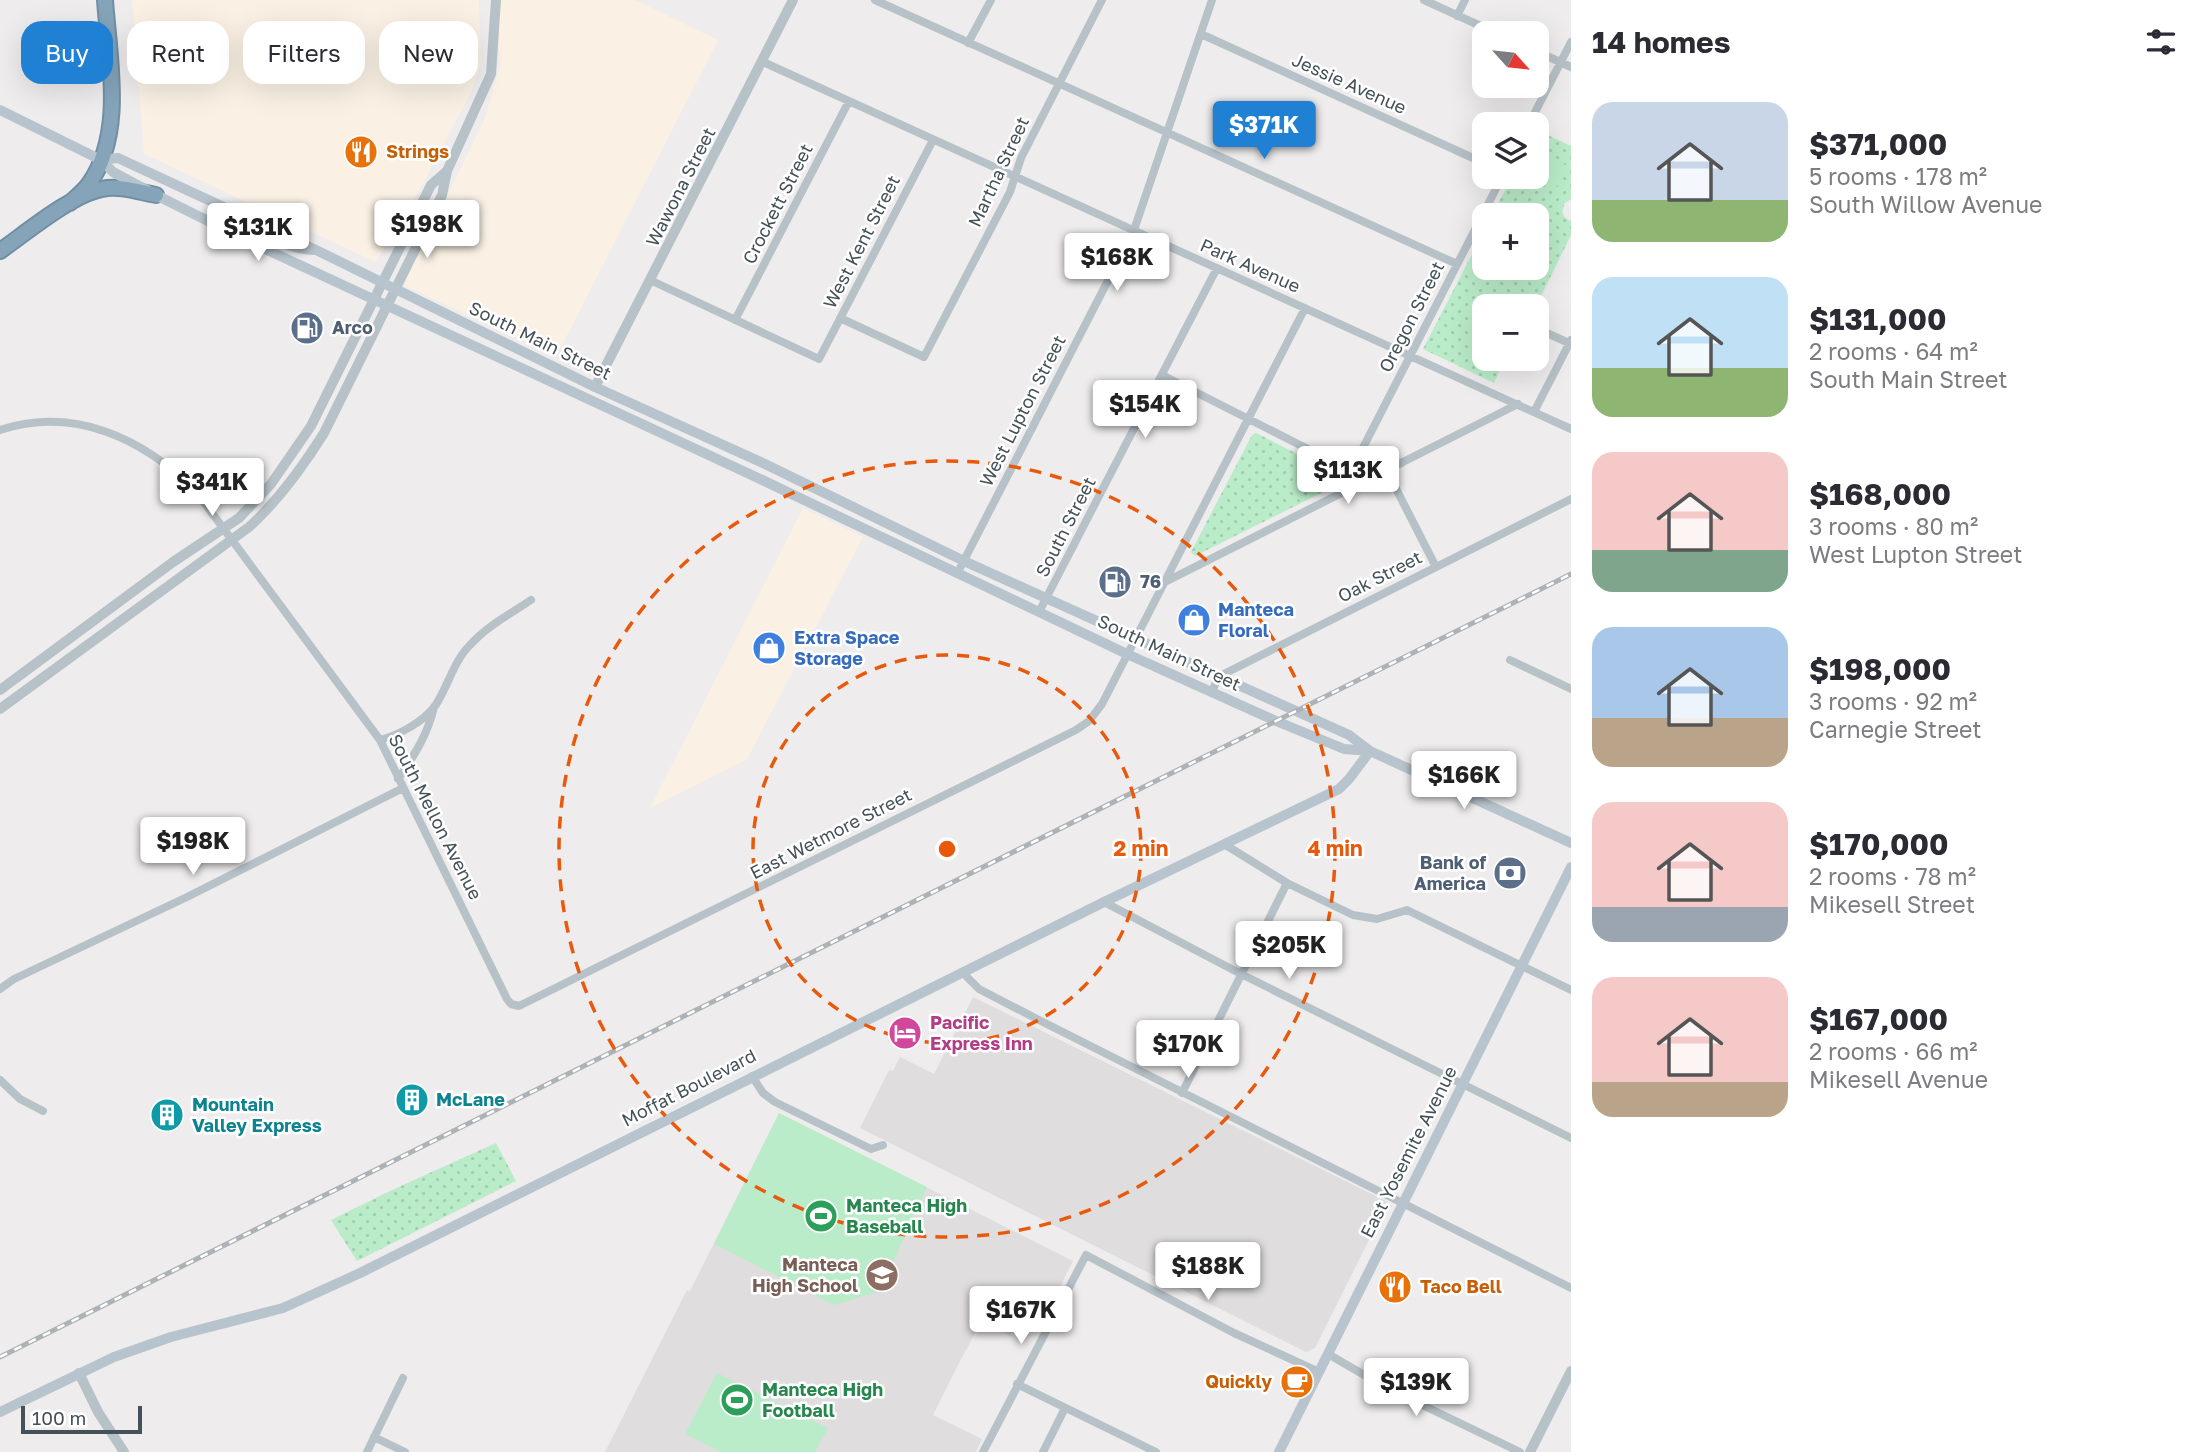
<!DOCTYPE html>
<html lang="en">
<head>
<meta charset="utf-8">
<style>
	:root { --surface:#fff; --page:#f2f2f3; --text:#2b2b33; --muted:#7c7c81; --accent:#2081d4 }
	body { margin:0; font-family:"Golos Text",sans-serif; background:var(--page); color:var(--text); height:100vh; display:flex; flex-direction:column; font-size:26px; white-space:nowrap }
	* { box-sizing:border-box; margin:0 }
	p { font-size:23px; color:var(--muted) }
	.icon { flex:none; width:38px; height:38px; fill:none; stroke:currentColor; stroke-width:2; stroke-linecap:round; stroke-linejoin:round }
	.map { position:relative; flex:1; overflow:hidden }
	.side { display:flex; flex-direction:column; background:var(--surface); width:630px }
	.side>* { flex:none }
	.hud { position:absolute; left:21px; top:21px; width:665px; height:63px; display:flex; gap:14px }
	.needle { width:46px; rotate:117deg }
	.controls { position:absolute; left:1472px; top:21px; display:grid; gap:14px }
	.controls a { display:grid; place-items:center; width:77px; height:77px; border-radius:14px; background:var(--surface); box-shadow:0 7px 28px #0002; font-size:35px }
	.scale { position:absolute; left:21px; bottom:18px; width:121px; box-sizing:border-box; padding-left:7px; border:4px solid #455158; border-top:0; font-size:19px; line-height:24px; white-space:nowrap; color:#455158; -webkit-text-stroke:5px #fff; paint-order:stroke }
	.price { position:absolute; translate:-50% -60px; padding:0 16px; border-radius:7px; background:#fff; color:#222; font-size:23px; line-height:46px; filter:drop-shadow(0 2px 4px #0008) }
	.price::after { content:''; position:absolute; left:50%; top:42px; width:21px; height:16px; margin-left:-10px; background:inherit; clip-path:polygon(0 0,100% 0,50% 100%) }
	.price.active { background:var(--accent); color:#fff }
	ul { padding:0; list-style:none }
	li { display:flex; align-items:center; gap:21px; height:175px; padding:0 21px }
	li span { display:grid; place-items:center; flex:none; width:196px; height:140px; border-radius:21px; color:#555 }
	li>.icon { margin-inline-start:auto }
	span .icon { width:84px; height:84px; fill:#fffc; stroke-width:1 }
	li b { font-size:30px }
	h2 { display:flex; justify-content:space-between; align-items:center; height:84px; padding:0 21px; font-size:30px }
	.pill { padding:0 24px; border-radius:21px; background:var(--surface); box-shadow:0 7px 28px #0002; font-size:24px; line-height:63px }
	.pill.active { background:var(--accent); color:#fff }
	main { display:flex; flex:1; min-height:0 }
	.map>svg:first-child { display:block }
	.commercial { fill:#faf1e4 }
	.education { fill:#dfdddd }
	.park { fill:url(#park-dots) }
	.pitch { fill:#baecc9 }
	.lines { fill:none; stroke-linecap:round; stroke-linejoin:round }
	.motorway-casing { stroke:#708fa5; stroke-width:18 }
	.minor { stroke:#b7c2c8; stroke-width:8 }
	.tertiary { stroke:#b7c2c8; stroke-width:10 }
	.secondary { stroke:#b8c4cd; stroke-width:10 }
	.motorway { stroke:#85a3b9; stroke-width:14 }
	.rail-casing { stroke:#aeb2b6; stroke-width:5 }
	.rail { stroke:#fff; stroke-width:2.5; stroke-dasharray:8; stroke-linecap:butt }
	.ring { fill:none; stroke:#e8590c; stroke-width:3.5; stroke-dasharray:12 9 }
	.labels { text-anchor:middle; stroke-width:5; stroke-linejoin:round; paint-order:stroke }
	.street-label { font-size:18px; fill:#455158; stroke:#fff }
	.food-label { font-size:18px; font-weight:bold; fill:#c56008; stroke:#fff; text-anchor:start }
	.service-label { font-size:18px; font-weight:bold; fill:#4e5e75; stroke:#fff; text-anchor:start }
	.shop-label { font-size:18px; font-weight:bold; fill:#366cbe; stroke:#fff; text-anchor:start }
	.hotel-label { font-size:18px; font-weight:bold; fill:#b23c85; stroke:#fff; text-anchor:start }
	.culture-label { font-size:18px; font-weight:bold; fill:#0d838f; stroke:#fff; text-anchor:start }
	.leisure-label { font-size:18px; font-weight:bold; fill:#27864d; stroke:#fff; text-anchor:start }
	.education-label { font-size:18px; font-weight:bold; fill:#785e54; stroke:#fff; text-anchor:end }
	.centre { fill:#e8590c; stroke:#fff; stroke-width:3.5 }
	.ring-label { font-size:21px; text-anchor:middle; font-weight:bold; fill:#e8590c; stroke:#fff; stroke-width:5; stroke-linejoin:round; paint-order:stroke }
</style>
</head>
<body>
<main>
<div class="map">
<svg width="1571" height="1452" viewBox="0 0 1571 1452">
	<defs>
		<pattern id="park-dots" width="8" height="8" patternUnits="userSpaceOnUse" patternTransform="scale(1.75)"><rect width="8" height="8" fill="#baecc9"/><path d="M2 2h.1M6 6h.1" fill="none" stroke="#a1ccaf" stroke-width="1.8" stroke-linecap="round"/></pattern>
	</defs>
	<rect width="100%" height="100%" fill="#eeecec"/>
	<path class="commercial" d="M132 0H479L481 64 471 92 424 182 376 262 144 154Z
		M497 0H635L718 40 556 357 404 285 485 118 500 65Z
		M803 508 863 537 747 759 650 808Z"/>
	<path class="education" d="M973 997 1388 1202 1315 1348 1306 1352 860 1128 889 1070 893 1071 900 1057 934 1074Z
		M779 1113 1073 1261 1049 1308 1029 1298 1010 1336 981 1322 957 1367 933 1415 982 1439 976 1452H605L687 1290 690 1291Z"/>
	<path class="park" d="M1537 130 1571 146V199L1565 203C1561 212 1562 217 1571 221V235L1536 306H1484V359H1505L1494 383 1423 349 1484 231V268H1536V215H1492L1512 177H1536Z
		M1256 433 1333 472 1327 483 1329 489 1195 556 1191 552 1252 435Z
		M496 1143 516 1181 357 1261 331 1220 392 1190Z"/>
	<path class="pitch" d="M1540 152 1569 167 1559 187 1537 175V158Z
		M779 1113 927 1187 880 1291 834 1305 714 1244Z
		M717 1373 828 1428 815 1452H721L685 1434Z"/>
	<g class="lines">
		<defs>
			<path id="motorway" d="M70 203C76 197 84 191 89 184 125 133 109 59 105 0
				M0 251C26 233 71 195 102 189 119 185 139 192 156 195"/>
		</defs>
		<use href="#motorway" class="motorway-casing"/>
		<path class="minor" d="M875 0 1457 264
			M1424 0 1496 33
			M1457 16 1465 0
			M1201 34 1484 163
			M968 43 991 0
			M1536 51 1571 67
			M763 62 1571 429
			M1529 124 1571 42
			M650 280 819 359 933 140
			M840 318 924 357 1010 192 1021 158 1102 0
			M735 320 849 101
			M1536 328 1571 344
			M1162 375 1351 471 1355 487
			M1534 412 1571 340
			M0 430C74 406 142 438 195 490L380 740 507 999 511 1004 519 1006 1076 730 1089 721 1102 704 1305 308
			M1351 471 1502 177
			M1387 471 1436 567
			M957 574 1134 230 1212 0
			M1165 582 1518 404
			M1039 612 1217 268
			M1510 660 1571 689
			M1212 692 1218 677 1571 499
			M380 740C399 735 423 722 435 706 448 687 453 662 470 645 487 626 510 614 531 600
			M398 779C414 756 428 734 434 707
			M1224 844 1287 883 1353 915 1377 919 1407 910 1571 990
			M1104 902 1241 974 1571 1138
			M962 972 979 989 1039 1020 1571 1288
			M0 989 14 979 187 897 403 788
			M752 1076 763 1093 775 1102 871 1149 883 1145
			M0 1080 20 1099 43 1111
			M1182 1093 1287 883
			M1328 1354 1385 1387 1520 1452
			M1017 1384 1156 1452
			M374 1437 405 1452
			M367 1452 403 1378
			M983 1452 1086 1255 1234 1333 1319 1372
			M1043 1452 1065 1408"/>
		<path class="tertiary" d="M595 387 793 0
			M0 690 173 562 239 518 271 484 311 426 431 185 447 171
			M0 709 249 527C279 500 302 468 324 433L442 195 447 171 491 74 496 0
			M79 1373 98 1412 124 1452
			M1530 1452 1571 1371"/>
		<path class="secondary" d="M0 110 101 160 113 172 156 195 248 241 758 478 1127 654 1276 721 1344 749 1370 751
			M101 160 118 158 316 250 595 387 765 464 964 561 1349 735 1370 751 1571 843
			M248 241C271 231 287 250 313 250
			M0 1412 114 1357 171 1337 283 1308 358 1274 1104 902 1339 789 1349 779 1370 751
			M1279 1452 1571 867"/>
		<use href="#motorway" class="motorway"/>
		<defs>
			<path id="rail" d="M0 1357 1571 574"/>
		</defs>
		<use href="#rail" class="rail-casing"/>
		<use href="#rail" class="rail"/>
	</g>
	<g class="ring">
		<circle cx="947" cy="849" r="194"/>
		<circle cx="947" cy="849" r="388"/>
	</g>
	<defs>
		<symbol id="restaurant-disc" viewBox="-11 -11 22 22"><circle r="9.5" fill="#e8710a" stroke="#fff"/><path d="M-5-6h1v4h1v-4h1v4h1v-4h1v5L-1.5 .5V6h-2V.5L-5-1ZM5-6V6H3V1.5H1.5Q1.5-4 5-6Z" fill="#fff"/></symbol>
		<symbol id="fuel-disc" viewBox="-11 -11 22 22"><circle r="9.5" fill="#5c6f8a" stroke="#fff"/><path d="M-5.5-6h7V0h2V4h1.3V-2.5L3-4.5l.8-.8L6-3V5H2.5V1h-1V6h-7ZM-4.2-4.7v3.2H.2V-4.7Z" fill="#fff"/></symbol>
		<symbol id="shop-disc" viewBox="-11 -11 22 22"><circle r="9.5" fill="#3f7fe0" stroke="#fff"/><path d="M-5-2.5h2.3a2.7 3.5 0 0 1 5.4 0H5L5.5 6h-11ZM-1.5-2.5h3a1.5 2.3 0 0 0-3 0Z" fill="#fff"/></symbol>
		<symbol id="bank-disc" viewBox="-11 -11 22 22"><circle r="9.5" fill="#5c6f8a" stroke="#fff"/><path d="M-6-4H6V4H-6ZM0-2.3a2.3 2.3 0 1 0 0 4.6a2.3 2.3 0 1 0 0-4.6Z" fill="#fff"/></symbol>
		<symbol id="hotel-disc" viewBox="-11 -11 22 22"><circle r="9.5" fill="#d1479c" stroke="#fff"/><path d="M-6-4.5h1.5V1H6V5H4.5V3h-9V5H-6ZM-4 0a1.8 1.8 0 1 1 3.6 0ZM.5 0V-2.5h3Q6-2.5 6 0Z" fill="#fff"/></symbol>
		<symbol id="building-disc" viewBox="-11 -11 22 22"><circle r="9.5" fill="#0f9aa8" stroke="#fff"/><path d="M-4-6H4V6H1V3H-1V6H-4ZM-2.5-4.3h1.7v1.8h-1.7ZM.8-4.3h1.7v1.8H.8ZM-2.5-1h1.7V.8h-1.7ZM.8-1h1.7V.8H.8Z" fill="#fff"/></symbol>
		<symbol id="stadium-disc" viewBox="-11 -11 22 22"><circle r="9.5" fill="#2e9e5b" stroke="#fff"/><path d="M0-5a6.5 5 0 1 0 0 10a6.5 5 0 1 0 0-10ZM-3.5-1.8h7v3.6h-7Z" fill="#fff"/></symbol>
		<symbol id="school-disc" viewBox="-11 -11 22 22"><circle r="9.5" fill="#8d6e63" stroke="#fff"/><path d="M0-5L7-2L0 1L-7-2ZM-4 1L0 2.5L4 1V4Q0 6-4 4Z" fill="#fff"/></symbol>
		<symbol id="cafe-disc" viewBox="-11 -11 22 22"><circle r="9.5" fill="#e8710a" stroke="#fff"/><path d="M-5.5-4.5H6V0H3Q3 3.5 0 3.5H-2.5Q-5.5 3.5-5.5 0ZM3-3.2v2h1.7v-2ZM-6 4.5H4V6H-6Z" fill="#fff"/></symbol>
	</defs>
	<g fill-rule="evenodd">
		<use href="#restaurant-disc" x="342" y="133" width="38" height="38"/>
		<use href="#fuel-disc" x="288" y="309" width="38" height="38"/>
		<use href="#fuel-disc" x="1096" y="563" width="38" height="38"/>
		<use href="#shop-disc" x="1175" y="601" width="38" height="38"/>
		<use href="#shop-disc" x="750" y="629" width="38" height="38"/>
		<use href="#bank-disc" x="1491" y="854" width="38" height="38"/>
		<use href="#hotel-disc" x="886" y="1014" width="38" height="38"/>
		<use href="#building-disc" x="393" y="1081" width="38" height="38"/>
		<use href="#building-disc" x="148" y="1096" width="38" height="38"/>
		<use href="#stadium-disc" x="802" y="1197" width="38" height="38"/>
		<use href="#school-disc" x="863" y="1256" width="38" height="38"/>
		<use href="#restaurant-disc" x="1376" y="1268" width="38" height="38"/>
		<use href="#cafe-disc" x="1278" y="1363" width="38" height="38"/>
		<use href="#stadium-disc" x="718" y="1381" width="38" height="38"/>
	</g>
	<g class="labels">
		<g class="street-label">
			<text transform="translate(1349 84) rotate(24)" y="6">Jessie Avenue</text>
			<text transform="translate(999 172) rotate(-65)" y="6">Martha Street</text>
			<text transform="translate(681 187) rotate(-63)" y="6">Wawona Street</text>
			<text transform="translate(778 204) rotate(-63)" y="6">Crockett Street</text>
			<text transform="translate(862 242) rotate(-63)" y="6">West Kent Street</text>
			<text transform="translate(1250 266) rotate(24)" y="6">Park Avenue</text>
			<text transform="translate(1412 317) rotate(-63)" y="6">Oregon Street</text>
			<text transform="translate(540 341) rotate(26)" y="6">South Main Street</text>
			<text transform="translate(1023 411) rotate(-63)" y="6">West Lupton Street</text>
			<text transform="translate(1066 527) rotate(-63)" y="6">South Street</text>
			<text transform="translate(1380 577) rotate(-27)" y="6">Oak Street</text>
			<text transform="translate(1169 653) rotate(25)" y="6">South Main Street</text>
			<text transform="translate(435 817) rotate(63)" y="6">South Mellon Avenue</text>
			<text transform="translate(831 834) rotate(-27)" y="6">East Wetmore Street</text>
			<text transform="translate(689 1088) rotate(-27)" y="6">Moffat Boulevard</text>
			<text transform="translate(1409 1152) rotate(-63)" y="6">East Yosemite Avenue</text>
		</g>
		<g class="food-label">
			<text x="386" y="158">Strings</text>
			<text x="1420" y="1293">Taco Bell</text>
			<text x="1272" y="1388" text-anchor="end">Quickly</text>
		</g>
		<g class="service-label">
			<text x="332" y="334">Arco</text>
			<text x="1140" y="588">76</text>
			<text x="1486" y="869" text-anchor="end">Bank of<tspan x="1486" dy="21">America</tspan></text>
		</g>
		<g class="shop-label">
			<text x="1218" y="616">Manteca<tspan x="1218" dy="21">Floral</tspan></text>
			<text x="794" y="644">Extra Space<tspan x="794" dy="21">Storage</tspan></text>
		</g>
		<g class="hotel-label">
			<text x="930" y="1029">Pacific<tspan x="930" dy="21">Express Inn</tspan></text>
		</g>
		<g class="culture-label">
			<text x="436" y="1106">McLane</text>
			<text x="192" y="1111">Mountain<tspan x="192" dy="21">Valley Express</tspan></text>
		</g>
		<g class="leisure-label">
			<text x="846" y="1212">Manteca High<tspan x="846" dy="21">Baseball</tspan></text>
			<text x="762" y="1396">Manteca High<tspan x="762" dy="21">Football</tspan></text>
		</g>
		<g class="education-label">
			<text x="858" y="1271">Manteca<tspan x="858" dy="21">High School</tspan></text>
		</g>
	</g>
	<circle cx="947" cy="849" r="10" class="centre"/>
	<g class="ring-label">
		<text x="1141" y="856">2 min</text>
		<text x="1335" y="856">4 min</text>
	</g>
</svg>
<div class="controls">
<a><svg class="needle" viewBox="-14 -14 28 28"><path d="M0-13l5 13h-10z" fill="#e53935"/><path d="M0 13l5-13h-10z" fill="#7c7c81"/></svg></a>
<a><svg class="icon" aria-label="layers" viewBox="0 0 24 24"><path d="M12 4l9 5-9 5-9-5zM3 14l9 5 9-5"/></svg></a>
<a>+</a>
<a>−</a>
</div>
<div class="scale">100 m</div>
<b class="price active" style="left:1264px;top:161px">$371K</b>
<b class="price" style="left:427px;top:260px">$198K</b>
<b class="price" style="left:258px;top:263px">$131K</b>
<b class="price" style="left:1117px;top:293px">$168K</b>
<b class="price" style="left:1145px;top:440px">$154K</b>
<b class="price" style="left:1348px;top:506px">$113K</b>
<b class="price" style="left:212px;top:518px">$341K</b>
<b class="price" style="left:1464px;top:811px">$166K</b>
<b class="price" style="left:193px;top:877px">$198K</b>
<b class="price" style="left:1289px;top:981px">$205K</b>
<b class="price" style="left:1188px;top:1080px">$170K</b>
<b class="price" style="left:1208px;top:1302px">$188K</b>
<b class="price" style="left:1021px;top:1346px">$167K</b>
<b class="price" style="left:1416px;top:1418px">$139K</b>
<div class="hud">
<a class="pill active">Buy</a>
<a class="pill">Rent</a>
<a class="pill">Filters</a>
<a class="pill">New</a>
</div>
</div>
<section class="side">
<h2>14 homes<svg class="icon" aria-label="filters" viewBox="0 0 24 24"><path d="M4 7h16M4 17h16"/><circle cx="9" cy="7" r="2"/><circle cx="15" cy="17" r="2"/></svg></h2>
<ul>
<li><span style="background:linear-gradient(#c9d6e8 70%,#8fb573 0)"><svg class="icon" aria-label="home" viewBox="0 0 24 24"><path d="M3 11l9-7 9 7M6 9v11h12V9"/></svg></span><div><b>$371,000</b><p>5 rooms · 178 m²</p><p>South Willow Avenue</p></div></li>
<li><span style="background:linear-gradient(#bfe0f5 65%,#8fb573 0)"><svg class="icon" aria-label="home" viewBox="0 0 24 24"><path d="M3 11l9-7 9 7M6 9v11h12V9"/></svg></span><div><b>$131,000</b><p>2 rooms · 64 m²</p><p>South Main Street</p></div></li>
<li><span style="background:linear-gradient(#f6c9c9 70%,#7fa58c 0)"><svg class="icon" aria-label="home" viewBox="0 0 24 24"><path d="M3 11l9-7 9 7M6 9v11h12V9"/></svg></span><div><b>$168,000</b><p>3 rooms · 80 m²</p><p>West Lupton Street</p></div></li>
<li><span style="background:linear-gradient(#a9c7e8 65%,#b9a48a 0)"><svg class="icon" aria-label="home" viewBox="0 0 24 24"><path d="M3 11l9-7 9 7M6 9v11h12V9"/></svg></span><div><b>$198,000</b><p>3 rooms · 92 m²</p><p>Carnegie Street</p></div></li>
<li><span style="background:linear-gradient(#f6c9c9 75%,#9aa5b1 0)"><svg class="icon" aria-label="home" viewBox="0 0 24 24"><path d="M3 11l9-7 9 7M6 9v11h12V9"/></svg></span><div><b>$170,000</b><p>2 rooms · 78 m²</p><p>Mikesell Street</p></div></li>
<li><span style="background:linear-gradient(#f6c9c9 75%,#b9a48a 0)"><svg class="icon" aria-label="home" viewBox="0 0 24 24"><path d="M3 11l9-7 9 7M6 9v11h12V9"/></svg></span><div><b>$167,000</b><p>2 rooms · 66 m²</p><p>Mikesell Avenue</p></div></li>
</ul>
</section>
</main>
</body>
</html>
